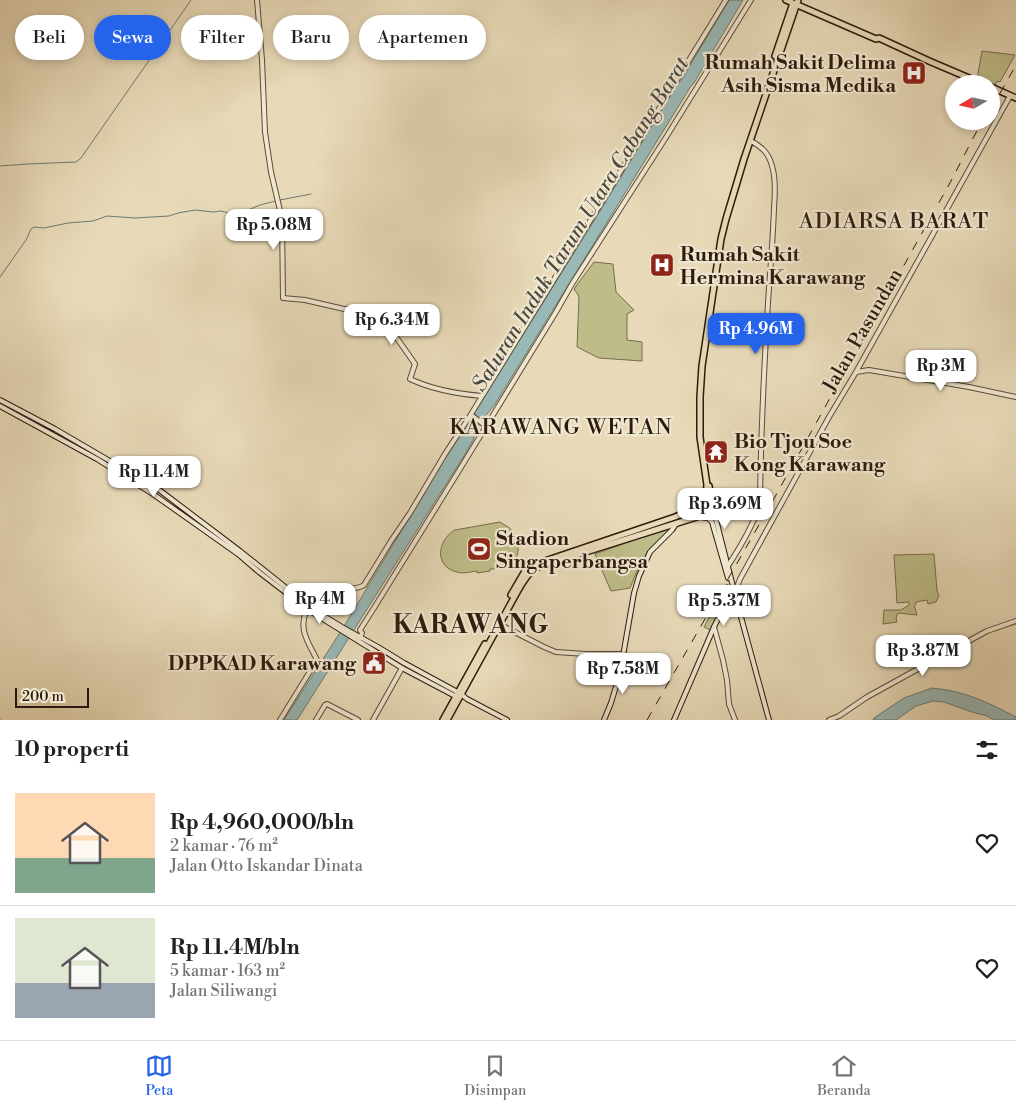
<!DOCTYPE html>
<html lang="id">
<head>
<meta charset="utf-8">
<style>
	:root { --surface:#fff; --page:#f2f2f2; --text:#202124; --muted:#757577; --line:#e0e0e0; --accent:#2563eb }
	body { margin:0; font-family:"Libre Bodoni",serif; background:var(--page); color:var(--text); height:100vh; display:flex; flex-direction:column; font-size:19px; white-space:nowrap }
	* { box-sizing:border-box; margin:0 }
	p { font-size:16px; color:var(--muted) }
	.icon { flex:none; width:28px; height:28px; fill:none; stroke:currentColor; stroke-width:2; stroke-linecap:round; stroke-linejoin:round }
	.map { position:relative; height:720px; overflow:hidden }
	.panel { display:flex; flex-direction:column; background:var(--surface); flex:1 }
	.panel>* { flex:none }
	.hud { position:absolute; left:15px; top:15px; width:500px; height:45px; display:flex; gap:10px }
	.needle { width:32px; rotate:261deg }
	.buttons { position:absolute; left:945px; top:75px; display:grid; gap:10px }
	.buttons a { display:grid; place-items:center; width:55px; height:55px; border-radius:50%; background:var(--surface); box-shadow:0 2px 8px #0003; font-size:25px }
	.scale { position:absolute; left:15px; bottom:12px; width:74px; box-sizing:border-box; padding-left:5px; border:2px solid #2c1b0d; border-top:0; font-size:14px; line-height:18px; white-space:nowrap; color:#2c1b0d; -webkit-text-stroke:4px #f0e7d1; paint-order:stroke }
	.price { position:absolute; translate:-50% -42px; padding:0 11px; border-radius:10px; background:#fff; color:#222; font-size:16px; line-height:32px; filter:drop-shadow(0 1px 2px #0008) }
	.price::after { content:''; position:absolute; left:50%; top:30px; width:15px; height:11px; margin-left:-8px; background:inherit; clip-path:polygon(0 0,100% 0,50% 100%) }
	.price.current { background:var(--accent); color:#fff }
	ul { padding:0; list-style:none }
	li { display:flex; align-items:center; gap:15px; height:125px; padding:0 15px }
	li+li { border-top:1px solid var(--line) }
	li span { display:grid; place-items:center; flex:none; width:140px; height:100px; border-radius:0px; color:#555 }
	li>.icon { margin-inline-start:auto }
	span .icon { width:60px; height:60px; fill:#fffc; stroke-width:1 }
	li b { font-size:21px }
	h2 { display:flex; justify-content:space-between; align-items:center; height:60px; padding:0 15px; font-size:21px }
	.chip { padding:0 18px; border-radius:22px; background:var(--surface); box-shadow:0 2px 8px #0003; font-size:18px; line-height:45px }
	.chip.current { background:var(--accent); color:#fff }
	.menu { display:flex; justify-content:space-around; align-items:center; height:70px; border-top:1px solid var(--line); background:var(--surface); font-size:14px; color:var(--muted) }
	.menu a { display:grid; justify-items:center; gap:2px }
	.menu .current { color:var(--accent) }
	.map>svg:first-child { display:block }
	.green { fill:#bebd89; stroke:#756c4b }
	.water { fill:#99b9b7; stroke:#6d7a73 }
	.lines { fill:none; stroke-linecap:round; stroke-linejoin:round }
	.stream { stroke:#6d7a73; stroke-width:1 }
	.tertiary-casing { stroke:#5b4b38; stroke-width:6 }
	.secondary-casing { stroke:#2c1b0d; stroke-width:6 }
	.primary-casing { stroke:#2c1b0d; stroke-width:8 }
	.tertiary { stroke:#f0e7d1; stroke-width:4 }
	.secondary { stroke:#f0e7d1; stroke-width:4 }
	.primary { stroke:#e8dab8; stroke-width:5 }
	.rail { stroke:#2c1b0d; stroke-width:1; stroke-dasharray:9 9; stroke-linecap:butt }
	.labels { text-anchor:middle; stroke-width:4.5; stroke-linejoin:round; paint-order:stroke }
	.poi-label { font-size:20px; font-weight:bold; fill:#2c1b0d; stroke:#f0e7d1; text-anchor:start }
	.street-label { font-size:20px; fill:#2c1b0d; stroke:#f0e7d1 }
	.water-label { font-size:21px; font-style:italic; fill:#4d4a40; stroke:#f0e7d1 }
	.quarter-label { font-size:22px; letter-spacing:1px; fill:#2c1b0d; stroke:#f0e7d1 }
	.district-label { font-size:25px; font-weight:bold; letter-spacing:1px; fill:#2c1b0d; stroke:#f0e7d1 }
</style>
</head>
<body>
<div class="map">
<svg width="1016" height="720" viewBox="0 0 1016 720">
	<rect width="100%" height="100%" fill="#e8dab8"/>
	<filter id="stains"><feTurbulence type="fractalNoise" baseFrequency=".004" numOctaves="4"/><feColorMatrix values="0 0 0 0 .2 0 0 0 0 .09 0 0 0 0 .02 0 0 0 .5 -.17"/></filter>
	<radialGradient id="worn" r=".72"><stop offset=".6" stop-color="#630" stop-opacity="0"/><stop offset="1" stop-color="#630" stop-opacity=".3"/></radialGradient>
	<path class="green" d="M982 51 1015 55 1000 82 997 81 995 86 991 85V84H989L977 79Z
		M594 262 613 264 616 292 634 310 627 314V340L642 342V361L599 358 577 347 579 297 577 293 574 290 576 286Z
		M500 522C504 525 510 527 513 532 521 542 520 558 510 565 504 569 496 569 490 569V571L477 573V571C470 572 463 574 457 572 434 567 437 540 455 530Z
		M669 527 670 530 650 549 637 571 630 588 611 591 595 554Z
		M934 554 937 591 939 595 936 602 928 604 927 600 916 602V604L914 605 917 615 898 613 896 618 897 622 883 624 884 610H901L909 605V602L897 603 894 555Z
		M727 584 730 590 710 630 704 627Z"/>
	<path class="water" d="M729 0H743L694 83 691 86 495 404 483 419 480 421 473 440 462 459 297 720H284L346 623 456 440 467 424 474 417 475 412 602 208 676 86 682 79Z
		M932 688C965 691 987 702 1016 717V720H994L987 716 972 712 944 702 933 701 916 706 896 720H873L874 718 904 698Z"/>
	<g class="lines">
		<path class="stream" d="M0 166 28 164 76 162 81 158 191 0
			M280 200 311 194
			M0 277 26 240 31 229 34 227 44 228 68 223 93 221 107 216 135 218 169 216 178 213 195 210 213 212 221 211 229 213 237 211 248 210 260 205 276 201
			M0 720H1"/>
		<defs>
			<path id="tertiary" d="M257 0 262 60 265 132 271 172 282 219 283 298 305 300 344 309 375 307 415 364 410 379C431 389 459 394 482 396
				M856 372 869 370 969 387 1016 397
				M471 415 486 426
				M728 566C739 549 759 517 760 498 761 433 764 368 768 303 770 271 773 240 774 208 775 195 776 182 773 170 770 155 764 148 751 141
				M735 592 740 579 829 417 856 372 1010 96
				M310 602C318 595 329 590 340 589 348 588 358 590 364 585L391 541 410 513 445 454 468 419 497 372 726 0
				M499 624 544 647 556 652 586 654H623
				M714 627 723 660 727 680 729 704 735 720
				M360 638 362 633 360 630 374 608 460 469 556 312 572 284 665 139 751 0
				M280 720 317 660C310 645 298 630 306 612
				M316 720 325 705 327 704 358 720
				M373 720 402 668
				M829 720 839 716 867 697 987 631 1016 621"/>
			<path id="secondary" d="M0 400 55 429 158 489 240 551 304 602
				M0 406 97 459 153 494 238 554 259 572 302 605
				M713 508 738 606 769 720
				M700 517 708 518 712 522 728 578
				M301.5 607a5.5 5.5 0 1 1 11 0a5.5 5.5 0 1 1-11 0Z
				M724 605 735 602
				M312 606 319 613 342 627 378 647 404 663 461 694 467 699 507 720
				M310 611 402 668 457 697
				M604 720 611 703 620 673 634 593 639 576 650 552 672 530 676 524
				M674 720 714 627 732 590"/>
			<path id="primary" d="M786 0 876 39 879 38 929 61 983 84
				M775 56 793 3
				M991 87 1016 98
				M706 514 702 511 700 506 706 496 707 485 700 437V397L702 366 721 239 726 219 744 159 798 0
				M511 595 525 571 533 565 675 517 689 511 701 504
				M443 720 485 644
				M447 720 516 594C521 585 526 575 535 568L706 514 711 511 713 508 709 486"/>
		</defs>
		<use href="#tertiary" class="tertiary-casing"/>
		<use href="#secondary" class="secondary-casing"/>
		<use href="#primary" class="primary-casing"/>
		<use href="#tertiary" class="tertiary"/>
		<use href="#secondary" class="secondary"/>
		<use href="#primary" class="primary"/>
		<path class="rail" d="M991 109 1016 65
			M647 720 771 504 951 181 982 121"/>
	</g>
	<defs>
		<symbol id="hospital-square" viewBox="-11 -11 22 22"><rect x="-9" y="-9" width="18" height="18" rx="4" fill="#8f2418" stroke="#f0e7d1"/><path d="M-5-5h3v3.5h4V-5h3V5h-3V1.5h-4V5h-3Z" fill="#fff"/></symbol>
		<symbol id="temple-square" viewBox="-11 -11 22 22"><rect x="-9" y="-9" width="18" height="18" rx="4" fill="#8f2418" stroke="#f0e7d1"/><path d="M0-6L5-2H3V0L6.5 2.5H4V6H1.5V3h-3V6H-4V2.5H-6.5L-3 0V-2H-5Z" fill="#fff"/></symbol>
		<symbol id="stadium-square" viewBox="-11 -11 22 22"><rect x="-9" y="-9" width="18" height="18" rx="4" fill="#8f2418" stroke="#f0e7d1"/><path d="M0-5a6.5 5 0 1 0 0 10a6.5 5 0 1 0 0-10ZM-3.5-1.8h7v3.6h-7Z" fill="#fff"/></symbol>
		<symbol id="civic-square" viewBox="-11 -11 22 22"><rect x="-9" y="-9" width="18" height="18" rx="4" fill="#8f2418" stroke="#f0e7d1"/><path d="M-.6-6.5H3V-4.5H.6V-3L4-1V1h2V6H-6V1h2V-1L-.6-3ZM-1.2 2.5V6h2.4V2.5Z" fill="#fff"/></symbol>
	</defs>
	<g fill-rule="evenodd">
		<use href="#hospital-square" x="900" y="59" width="28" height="28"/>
		<use href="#hospital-square" x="648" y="251" width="28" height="28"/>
		<use href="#temple-square" x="702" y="438" width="28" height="28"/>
		<use href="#stadium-square" x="465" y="535" width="28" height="28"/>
		<use href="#civic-square" x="360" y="649" width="28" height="28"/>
	</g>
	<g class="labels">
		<g class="poi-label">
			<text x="896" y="69" text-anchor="end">Rumah Sakit Delima<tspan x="896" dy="23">Asih Sisma Medika</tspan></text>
			<text x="680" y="261">Rumah Sakit<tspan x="680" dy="23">Hermina Karawang</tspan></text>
			<text x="734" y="448">Bio Tjou Soe<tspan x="734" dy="23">Kong Karawang</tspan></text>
			<text x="496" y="545">Stadion<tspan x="496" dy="23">Singaperbangsa</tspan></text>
			<text x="356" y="670" text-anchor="end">DPPKAD Karawang</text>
		</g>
		<g class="street-label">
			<text transform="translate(862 330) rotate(-60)" y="7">Jalan Pasundan</text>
		</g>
		<g class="water-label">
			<text transform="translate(580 224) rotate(-58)" y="7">Saluran Induk Tarum Utara Cabang Barat</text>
		</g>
		<g class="quarter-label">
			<text x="894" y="228">ADIARSA BARAT</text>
			<text x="561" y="434">KARAWANG WETAN</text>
		</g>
		<g class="district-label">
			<text x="471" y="633">KARAWANG</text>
		</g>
	</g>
	<rect width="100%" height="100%" filter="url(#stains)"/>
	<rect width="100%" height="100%" fill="url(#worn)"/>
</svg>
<div class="buttons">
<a><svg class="needle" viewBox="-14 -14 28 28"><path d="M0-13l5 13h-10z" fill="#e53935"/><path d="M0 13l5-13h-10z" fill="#757577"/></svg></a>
</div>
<div class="scale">200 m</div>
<b class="price" style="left:274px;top:251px">Rp 5.08M</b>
<b class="price" style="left:392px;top:346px">Rp 6.34M</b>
<b class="price current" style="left:756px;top:355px">Rp 4.96M</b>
<b class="price" style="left:941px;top:392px">Rp 3M</b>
<b class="price" style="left:154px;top:498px">Rp 11.4M</b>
<b class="price" style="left:725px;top:530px">Rp 3.69M</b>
<b class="price" style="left:320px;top:625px">Rp 4M</b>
<b class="price" style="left:724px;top:627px">Rp 5.37M</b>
<b class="price" style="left:923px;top:677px">Rp 3.87M</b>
<b class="price" style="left:623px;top:695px">Rp 7.58M</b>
<div class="hud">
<a class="chip">Beli</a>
<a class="chip current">Sewa</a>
<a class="chip">Filter</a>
<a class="chip">Baru</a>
<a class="chip">Apartemen</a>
</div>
</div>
<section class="panel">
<h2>10 properti<svg class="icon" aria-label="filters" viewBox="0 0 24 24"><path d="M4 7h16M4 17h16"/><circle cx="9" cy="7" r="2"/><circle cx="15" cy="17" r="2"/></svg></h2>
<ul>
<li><span style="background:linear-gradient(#ffd9b3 65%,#7fa58c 0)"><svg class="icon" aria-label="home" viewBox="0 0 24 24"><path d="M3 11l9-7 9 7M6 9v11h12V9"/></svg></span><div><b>Rp 4,960,000/bln</b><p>2 kamar · 76 m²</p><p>Jalan Otto Iskandar Dinata</p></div><svg class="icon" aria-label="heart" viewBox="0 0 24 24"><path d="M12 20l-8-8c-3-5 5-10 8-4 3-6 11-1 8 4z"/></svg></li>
<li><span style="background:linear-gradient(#dfe7d0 65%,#9aa5b1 0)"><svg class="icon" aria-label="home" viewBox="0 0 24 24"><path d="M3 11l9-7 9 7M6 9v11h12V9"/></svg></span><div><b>Rp 11.4M/bln</b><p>5 kamar · 163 m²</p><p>Jalan Siliwangi</p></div><svg class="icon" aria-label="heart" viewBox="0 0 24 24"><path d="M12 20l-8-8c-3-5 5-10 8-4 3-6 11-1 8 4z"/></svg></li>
</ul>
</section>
<nav class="menu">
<a class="current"><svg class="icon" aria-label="map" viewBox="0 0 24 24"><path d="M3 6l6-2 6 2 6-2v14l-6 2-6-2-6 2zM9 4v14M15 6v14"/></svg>Peta</a>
<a><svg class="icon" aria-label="saved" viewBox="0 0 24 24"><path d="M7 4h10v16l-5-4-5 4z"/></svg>Disimpan</a>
<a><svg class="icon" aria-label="home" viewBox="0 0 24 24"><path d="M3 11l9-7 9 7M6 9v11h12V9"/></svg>Beranda</a>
</nav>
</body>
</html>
